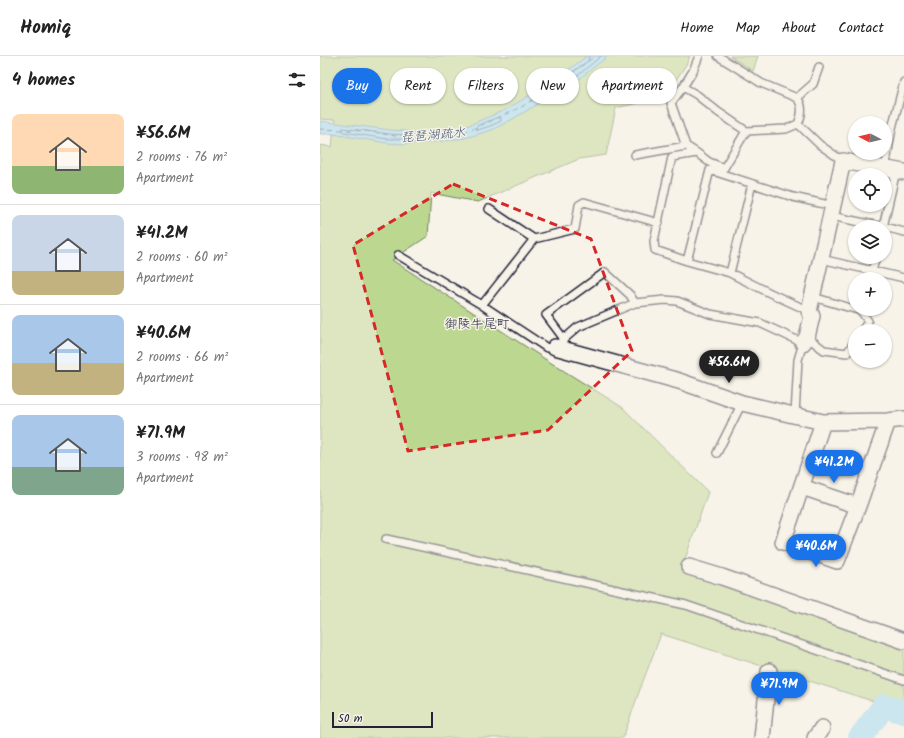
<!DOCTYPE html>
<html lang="en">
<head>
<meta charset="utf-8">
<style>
	:root { --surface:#fff; --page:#f6f6f6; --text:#222; --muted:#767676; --line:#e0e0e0; --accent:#1a73e8 }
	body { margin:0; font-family:Kalam,"Klee One",sans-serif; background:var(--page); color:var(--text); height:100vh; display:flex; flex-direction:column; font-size:15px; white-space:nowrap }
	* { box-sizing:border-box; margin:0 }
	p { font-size:13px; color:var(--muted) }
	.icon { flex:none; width:22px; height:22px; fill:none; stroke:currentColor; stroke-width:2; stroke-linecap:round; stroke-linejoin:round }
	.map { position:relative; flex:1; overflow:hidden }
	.side { display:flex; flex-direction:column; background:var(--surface); width:320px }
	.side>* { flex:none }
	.banner { position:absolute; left:12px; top:12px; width:380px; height:36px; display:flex; gap:8px }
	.needle { width:26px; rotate:277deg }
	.tools { position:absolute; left:528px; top:60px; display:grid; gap:8px }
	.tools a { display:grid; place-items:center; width:44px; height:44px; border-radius:50%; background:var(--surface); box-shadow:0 1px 3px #0004; font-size:20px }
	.scale { position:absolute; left:12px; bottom:10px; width:101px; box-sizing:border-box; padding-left:4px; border:2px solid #22223b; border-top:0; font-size:11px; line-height:14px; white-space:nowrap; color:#22223b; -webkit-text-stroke:3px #f7f3e8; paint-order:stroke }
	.price { position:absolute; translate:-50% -34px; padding:0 9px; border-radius:14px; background:var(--accent); color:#fff; font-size:13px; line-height:26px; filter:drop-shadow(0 1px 2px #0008) }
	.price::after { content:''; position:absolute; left:50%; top:24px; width:12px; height:9px; margin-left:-6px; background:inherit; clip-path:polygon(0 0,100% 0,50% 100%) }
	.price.selected { background:#222; color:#fff }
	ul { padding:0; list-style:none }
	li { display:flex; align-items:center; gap:12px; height:100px; padding:0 12px }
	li+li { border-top:1px solid var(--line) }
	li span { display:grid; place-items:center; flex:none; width:112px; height:80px; border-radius:8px; color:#555 }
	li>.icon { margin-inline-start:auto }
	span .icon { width:48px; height:48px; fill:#fffc; stroke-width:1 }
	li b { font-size:17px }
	h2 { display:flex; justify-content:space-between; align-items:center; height:48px; padding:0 12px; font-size:17px }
	.chip { padding:0 14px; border-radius:18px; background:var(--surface); box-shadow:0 1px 3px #0004; font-size:14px; line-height:36px }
	.chip.selected { background:var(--accent); color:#fff }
	header { display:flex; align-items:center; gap:24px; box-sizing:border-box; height:56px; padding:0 20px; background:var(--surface); border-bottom:1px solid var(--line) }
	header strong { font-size:19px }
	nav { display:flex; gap:22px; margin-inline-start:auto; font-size:14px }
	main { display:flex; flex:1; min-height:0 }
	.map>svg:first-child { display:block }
	.green { fill:#bcd890; stroke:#6f7d66 }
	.water { fill:#96d7f8; stroke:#688fac }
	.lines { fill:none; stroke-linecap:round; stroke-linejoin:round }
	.shore { stroke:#506a87; stroke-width:1 }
	.river { stroke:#96d7f8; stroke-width:24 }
	.ferry { stroke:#455874; stroke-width:1; stroke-dasharray:5 4; stroke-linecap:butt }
	.service-casing { stroke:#22223b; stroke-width:10 }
	.minor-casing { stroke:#22223b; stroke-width:18 }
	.service { stroke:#f7f3e8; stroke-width:7 }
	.minor { stroke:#f7f3e8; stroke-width:15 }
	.marked { fill:none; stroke:#d62828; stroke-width:3; stroke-dasharray:8 5; stroke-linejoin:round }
	.labels { text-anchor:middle; stroke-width:3; stroke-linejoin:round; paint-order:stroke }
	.water-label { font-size:13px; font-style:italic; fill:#455874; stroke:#f7f3e8 }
	.neighbourhood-label { font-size:13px; fill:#22223b; stroke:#f7f3e8 }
</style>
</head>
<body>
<header>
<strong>Homiq</strong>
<nav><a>Home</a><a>Map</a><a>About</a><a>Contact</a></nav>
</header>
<main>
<section class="side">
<h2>4 homes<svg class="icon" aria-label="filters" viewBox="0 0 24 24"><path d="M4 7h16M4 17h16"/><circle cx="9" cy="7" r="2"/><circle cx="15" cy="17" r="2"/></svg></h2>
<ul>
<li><span style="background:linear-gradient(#ffd9b3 65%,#8fb573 0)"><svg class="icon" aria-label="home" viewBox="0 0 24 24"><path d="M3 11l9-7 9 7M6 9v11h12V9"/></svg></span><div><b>¥56.6M</b><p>2 rooms · 76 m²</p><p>Apartment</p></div></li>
<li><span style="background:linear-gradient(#c9d6e8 70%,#c2b280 0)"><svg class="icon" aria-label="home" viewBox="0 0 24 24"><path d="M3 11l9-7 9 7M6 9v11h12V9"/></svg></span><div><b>¥41.2M</b><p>2 rooms · 60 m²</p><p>Apartment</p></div></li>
<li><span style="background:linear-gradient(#a9c7e8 60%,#c2b280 0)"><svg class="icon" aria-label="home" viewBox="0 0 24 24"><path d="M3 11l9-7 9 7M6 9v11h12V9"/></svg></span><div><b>¥40.6M</b><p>2 rooms · 66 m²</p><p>Apartment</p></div></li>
<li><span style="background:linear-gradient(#a9c7e8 65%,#7fa58c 0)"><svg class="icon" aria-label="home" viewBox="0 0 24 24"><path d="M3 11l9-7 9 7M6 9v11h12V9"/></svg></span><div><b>¥71.9M</b><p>3 rooms · 98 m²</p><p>Apartment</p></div></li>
</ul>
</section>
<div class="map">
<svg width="584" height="682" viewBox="0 0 584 682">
	<rect width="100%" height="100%" fill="#f7f3e8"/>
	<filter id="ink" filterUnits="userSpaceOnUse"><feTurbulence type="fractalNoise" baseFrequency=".025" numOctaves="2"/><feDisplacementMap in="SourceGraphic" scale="8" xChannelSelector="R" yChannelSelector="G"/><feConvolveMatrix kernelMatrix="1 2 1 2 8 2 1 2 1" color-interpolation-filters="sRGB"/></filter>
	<g filter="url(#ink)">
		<path class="green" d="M0 0H370L367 7 345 41 296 52 286 99 259 103 158 146 111 137 108 180 72 204 228 305 302 351 388 436 361 515 584 591V655L341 578 320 633 303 682H0V89L12 91 15 64 0 63Z
			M410 0H438L433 15Z"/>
		<path class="water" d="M267 0H288L258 24 191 64 172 74 145 82 115 86 84 88 67 87 13 78H0V65L70 74 96 76 129 74 147 70 185 54 229 28Z"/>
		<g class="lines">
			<path class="shore" d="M269 0 268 5 236 28V31H239L256 21 281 0
				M179 61 181 62V65L170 70 158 74 156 73 157 70Z
				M23 72 70 78 87 79 88 82 86 83H67L24 76 23 74Z"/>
			<path class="river" d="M540 682 564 650 584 656"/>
			<path class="ferry" d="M0 73 45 75 75 80 107 79 145 76 169 66 203 50 230 33 275 0"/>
			<defs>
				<path id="service" d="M379 0 373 15 363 31 351 47 366 90 377 97 389 106 404 112 426 75
					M363 31 377 39 398 56 426 75 466 73 478 68C482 59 484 50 477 42L441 27 398 0
					M477 42 493 28 499 11
					M478 68 500 89 523 105
					M377 97 352 101 334 185 335 194 367 205 410 217 450 237 489 255
					M315 99 366 90
					M565 113 572 72 584 26
					M169 153 214 183
					M511 160 564 171
					M563 171 576 115
					M565 171 584 176
					M78 199 162 249 227 292 235 291 258 271 315 247 345 244 357 245 390 258 440 267 483 287 478 304 475 359
					M501 203 584 222
					M367 205 390 114 473 141 513 150
					M552 215 556 201
					M410 217 432 128
					M493 241 541 255 548 265 542 275
					M162 249 214 183 255 173 259 149 264 146 339 167
					M487 281 504 294 527 297 535 285
					M244 283 226 259 285 216 310 239 315 247
					M397 397 422 347
					M66 483 366 549 584 624"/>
				<path id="minor" d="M483 287 487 281 492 260 489 255 523 105 584 116
					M235 291 359 325 422 347 503 366 568 365 584 363
					M503 366 463 486 517 505 538 450 568 365
					M482 431 538 450
					M369 511 402 521 584 585
					M442 682 449 615
					M495 682 502 672"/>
			</defs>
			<use href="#service" class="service-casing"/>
			<use href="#minor" class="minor-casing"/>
			<use href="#service" class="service"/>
			<use href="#minor" class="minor"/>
		</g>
	</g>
	<path d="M0 0H584V682H0ZM133 128 271 183 312 295 228 374 88 395 33 189Z" fill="#f7f3e8" fill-opacity=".55" fill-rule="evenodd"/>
	<path class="marked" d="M133 128 271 183 312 295 228 374 88 395 33 189Z"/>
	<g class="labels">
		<g class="water-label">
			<text transform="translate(113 78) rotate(-5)" y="5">琵琶湖疏水</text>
		</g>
		<g class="neighbourhood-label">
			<text x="157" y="272">御陵牛尾町</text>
		</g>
	</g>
</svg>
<div class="tools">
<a><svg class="needle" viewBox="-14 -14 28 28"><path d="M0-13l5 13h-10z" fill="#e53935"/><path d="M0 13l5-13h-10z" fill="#767676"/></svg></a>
<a><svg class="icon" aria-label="locate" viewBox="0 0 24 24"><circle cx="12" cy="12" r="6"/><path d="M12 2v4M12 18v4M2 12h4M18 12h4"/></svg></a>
<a><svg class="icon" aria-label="layers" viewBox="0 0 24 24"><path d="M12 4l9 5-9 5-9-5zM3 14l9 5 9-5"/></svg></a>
<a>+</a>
<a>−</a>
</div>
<div class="scale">50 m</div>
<b class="price selected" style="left:409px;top:328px">¥56.6M</b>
<b class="price" style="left:514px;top:428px">¥41.2M</b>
<b class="price" style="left:496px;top:512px">¥40.6M</b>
<b class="price" style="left:459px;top:650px">¥71.9M</b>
<div class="banner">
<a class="chip selected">Buy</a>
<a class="chip">Rent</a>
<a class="chip">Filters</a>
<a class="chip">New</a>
<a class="chip">Apartment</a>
</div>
</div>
</main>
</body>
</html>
